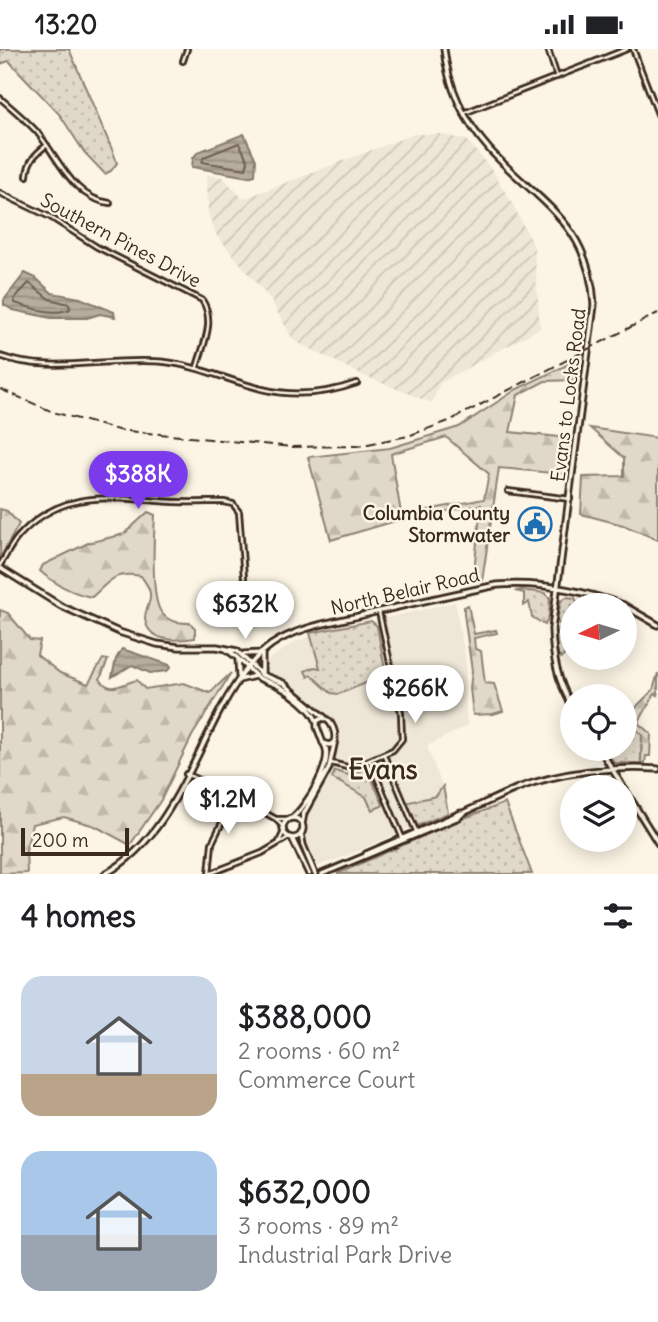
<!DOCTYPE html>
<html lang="en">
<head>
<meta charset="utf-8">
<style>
	:root { --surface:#fff; --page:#f6f6f6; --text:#202124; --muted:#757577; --accent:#7c3aed }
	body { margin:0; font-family:Delius,sans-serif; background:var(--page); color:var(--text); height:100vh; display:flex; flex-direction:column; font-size:26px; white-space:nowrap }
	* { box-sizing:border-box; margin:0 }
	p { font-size:23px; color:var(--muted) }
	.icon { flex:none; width:38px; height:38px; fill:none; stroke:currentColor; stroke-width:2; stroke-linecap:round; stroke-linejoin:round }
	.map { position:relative; height:825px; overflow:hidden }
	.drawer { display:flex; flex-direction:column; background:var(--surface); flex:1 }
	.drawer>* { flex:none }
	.needle { width:46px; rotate:265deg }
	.buttons { position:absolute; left:560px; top:544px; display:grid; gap:14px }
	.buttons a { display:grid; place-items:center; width:77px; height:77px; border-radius:50%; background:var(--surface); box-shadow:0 4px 18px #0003; font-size:35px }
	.scale { position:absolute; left:21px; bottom:18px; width:108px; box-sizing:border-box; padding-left:7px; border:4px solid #3b2a1e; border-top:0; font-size:19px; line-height:24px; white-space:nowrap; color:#3b2a1e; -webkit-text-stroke:5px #fcf5e5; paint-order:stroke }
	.price { position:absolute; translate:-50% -60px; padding:0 16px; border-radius:24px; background:#fff; color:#222; font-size:23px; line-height:46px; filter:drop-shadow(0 2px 4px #0008) }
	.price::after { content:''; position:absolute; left:50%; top:42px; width:21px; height:16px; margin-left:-10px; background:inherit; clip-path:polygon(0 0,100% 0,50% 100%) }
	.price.current { background:var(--accent); color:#fff }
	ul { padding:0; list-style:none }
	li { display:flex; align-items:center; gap:21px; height:175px; padding:0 21px }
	li span { display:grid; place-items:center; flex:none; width:196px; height:140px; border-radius:21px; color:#555 }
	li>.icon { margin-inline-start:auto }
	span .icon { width:84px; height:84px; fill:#fffc; stroke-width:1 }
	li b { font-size:30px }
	h2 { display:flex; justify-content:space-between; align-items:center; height:84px; padding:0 21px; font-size:30px }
	.status { display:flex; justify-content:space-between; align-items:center; height:49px; padding:0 35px; background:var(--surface); direction:ltr }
	.status svg { height:19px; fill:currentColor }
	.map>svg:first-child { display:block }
	.built { fill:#eee6d6 }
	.industrial { fill:url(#industrial-furrows) }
	.grass { fill:url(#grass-dots); stroke:#8e8173; stroke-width:2 }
	.forest { fill:url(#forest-firs); stroke:#8e8173; stroke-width:2 }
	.water { fill:url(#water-rules); stroke:#85796b; stroke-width:2 }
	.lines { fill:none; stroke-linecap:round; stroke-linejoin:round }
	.shore { stroke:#6d5e51; stroke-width:2 }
	.minor-casing { stroke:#3b2a1e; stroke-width:8 }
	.tertiary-casing { stroke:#3b2a1e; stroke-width:9 }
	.minor { stroke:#fcf5e5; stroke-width:2.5 }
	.tertiary { stroke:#fcf5e5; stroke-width:3.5 }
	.rail { stroke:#3b2a1e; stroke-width:2; stroke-dasharray:10 5; stroke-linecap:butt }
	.labels { text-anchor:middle; stroke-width:5; stroke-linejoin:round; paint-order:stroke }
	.street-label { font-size:19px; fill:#3b2a1e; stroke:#fcf5e5 }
	.poi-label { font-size:19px; font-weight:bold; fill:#3b2a1e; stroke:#fcf5e5; text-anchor:end }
	.district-label { font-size:26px; font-weight:bold; fill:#3b2a1e; stroke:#fcf5e5 }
</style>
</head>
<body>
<div class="status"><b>13:20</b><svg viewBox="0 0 49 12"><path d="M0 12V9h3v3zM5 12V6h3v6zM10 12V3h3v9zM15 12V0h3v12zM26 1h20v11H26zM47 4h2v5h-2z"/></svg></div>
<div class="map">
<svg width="658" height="825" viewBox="0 0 658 825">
	<defs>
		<pattern id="industrial-furrows" width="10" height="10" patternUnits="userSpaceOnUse" patternTransform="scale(1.75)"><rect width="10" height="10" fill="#eee6d6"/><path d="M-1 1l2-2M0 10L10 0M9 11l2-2" fill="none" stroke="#cdc5b7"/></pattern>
		<pattern id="grass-dots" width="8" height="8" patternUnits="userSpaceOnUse" patternTransform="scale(1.75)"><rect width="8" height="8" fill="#e0d8c8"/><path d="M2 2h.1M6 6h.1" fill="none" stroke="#c1baab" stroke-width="1.8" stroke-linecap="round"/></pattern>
		<pattern id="forest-firs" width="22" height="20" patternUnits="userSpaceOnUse" patternTransform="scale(1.75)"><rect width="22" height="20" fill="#e0d8c8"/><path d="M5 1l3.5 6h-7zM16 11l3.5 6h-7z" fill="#c1baab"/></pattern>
		<pattern id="water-rules" width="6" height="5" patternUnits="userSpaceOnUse" patternTransform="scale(1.75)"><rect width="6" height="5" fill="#b7ad9e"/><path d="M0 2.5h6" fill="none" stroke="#968d80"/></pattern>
	</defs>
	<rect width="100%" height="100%" fill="#fcf5e5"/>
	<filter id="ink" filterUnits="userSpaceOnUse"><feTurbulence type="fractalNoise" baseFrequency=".0143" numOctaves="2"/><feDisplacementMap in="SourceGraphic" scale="14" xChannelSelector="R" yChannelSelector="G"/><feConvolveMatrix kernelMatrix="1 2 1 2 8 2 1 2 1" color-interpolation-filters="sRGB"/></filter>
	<g filter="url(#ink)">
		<path class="built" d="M455 553 466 615 465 643 467 677 427 697 442 737 447 762 349 806 317 817 306 799 307 768 332 717 338 689 332 670 286 632 265 621 269 610 295 593 314 586Z"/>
		<path class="industrial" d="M414 85H440L467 91 492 121 511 152 534 197 540 279 440 334 432 354 364 327 293 291 270 250 217 187 208 165 207 126 223 128 243 150Z"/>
		<path class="grass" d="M0 0H69L114 105 117 114 111 122 105 125 84 103 60 66 9 12 0 15Z
			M522 541 545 544 550 549 549 567 545 576 532 568 529 553 524 557V544L515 542Z
			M566 548 575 549 577 553 584 554 586 552 604 556H572V601L561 609C555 604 556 593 556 586L559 583 560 576 557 572 561 552Z
			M371 572 377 577 386 626 339 645 331 644 311 626 308 628 305 622 314 618 320 619 310 584Z
			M631 677 642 685 641 714H614L604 700H625V679Z
			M367 719 383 755 382 757 372 761 366 748 332 729 335 722 348 726Z
			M443 737 448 764 417 777 408 755 409 753 436 747Z
			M505 754 532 825H337L459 771Z"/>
		<path class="forest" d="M577 311 574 331 545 332 518 346 510 383 569 389 562 425 499 419 482 532H473L481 456 413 468 412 464 484 450 489 425 446 388 391 405 402 470 331 491 308 408 390 399 459 378 517 340Z
			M590 379 658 389V491L623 476 581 465 583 428 624 427V409Z
			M0 460 7 462 19 475 0 509Z
			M148 463 155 466C154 486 150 548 161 563 168 573 179 574 190 574L195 579V589C178 592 147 594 145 569 145 561 150 555 150 548 151 540 145 533 141 527 114 522 111 531 92 548 74 545 53 534 40 522L43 516 88 494 124 485Z
			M468 556 474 585 496 581 497 584 474 589 475 600 481 602 485 634 494 635 503 662 493 665 473 666 470 639 472 622 464 565V558Z
			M0 561 8 564 30 591 40 592 37 606 60 624 88 635 103 610 108 611 100 630C110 646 123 634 137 631L145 640 184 634 210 644 231 624 192 687 161 751 130 796 95 777 64 768 32 775 26 802 27 824 0 825Z
			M658 624V646L655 645 638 674 651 685 650 707H646L645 714H641L642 686 628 672 638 656 653 641Z"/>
		<path class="water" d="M244 85 256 111 255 126 248 128 192 118 193 109 198 103Z
			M25 224 36 229 52 244 80 249 114 263 115 268 100 265 87 269H51L13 261 4 256V251Z
			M122 600 170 616 171 618 167 622 150 624 132 616 112 628 116 610Z"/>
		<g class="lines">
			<path class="shore" d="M239 94 248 112 246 120 202 113 204 108Z
				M29 234 49 250 69 255 70 260C54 267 31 259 15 254L14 250Z"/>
			<defs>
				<path id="minor" d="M548 0 557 28
					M633 0 658 65
					M183 12 187 0
					M0 49C13 60 26 71 37 83 59 109 73 150 110 154
					M464 64 627 0
					M27 127C28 112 35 105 47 96
					M0 144 50 168 97 198 202 251C216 272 203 296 197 318
					M0 307C52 326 110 307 165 313 199 317 229 332 262 340 294 348 326 345 357 334
					M508 442 570 450
					M0 516C6 507 11 496 18 488 59 442 103 448 159 452 180 454 203 453 224 453L233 455 239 463 244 529
					M384 706 416 782
					M370 712 402 788
					M331 714 351 719 393 701 402 690 401 664 379 563
					M186 725 235 747 276 770H288
					M235 747 212 794 209 825 262 804 289 788
					M276 770 283 778
					M279 793 284 782"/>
				<path id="tertiary" d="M444 0C448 38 465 73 490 101 540 155 589 173 594 256L552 580C553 608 557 632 572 656
					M0 519 61 557 119 583 157 595 179 598H217L237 602 262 626 283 634 325 669
					M625 557 658 576
					M227 601C239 608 246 618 256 627 262 632 270 633 277 636 290 643 314 660 317 674
					M244 605 262 604V626
					M238 610 239 627
					M239 631 255 627
					M323 669C332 671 337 685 334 693L330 696 323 694 317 678V672Z
					M600 700 623 738
					M625 741 658 794
					M292 769C306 758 335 712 324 695
					M283 779a10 10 0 1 1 20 0a10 10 0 1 1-20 0Z
					M302 775 304 764 329 719 335 691
					M301 784 303 796 315 825
					M292 789 309 825
					M366 805 461 764
					M105 825C166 792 190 717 222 658 235 635 249 612 271 596 299 577 335 573 367 565 410 555 453 545 497 536 540 532 584 542 624 556
					M322 825 459 768 463 764C481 756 499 747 518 739 560 723 613 717 658 720"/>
			</defs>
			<use href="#minor" class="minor-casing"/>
			<use href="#tertiary" class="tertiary-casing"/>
			<use href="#minor" class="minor"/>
			<use href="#tertiary" class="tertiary"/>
			<path class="rail" d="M0 340 53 363 118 381 292 398 358 397 408 387 449 372 658 264"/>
		</g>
	</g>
	<defs>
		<symbol id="civic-ring" viewBox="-11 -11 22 22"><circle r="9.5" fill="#fcf5e5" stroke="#1f6fb2" stroke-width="1.5"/><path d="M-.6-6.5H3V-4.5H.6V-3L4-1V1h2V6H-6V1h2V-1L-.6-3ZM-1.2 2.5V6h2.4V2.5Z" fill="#1f6fb2"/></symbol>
	</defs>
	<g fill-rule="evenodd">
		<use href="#civic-ring" x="516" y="456" width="38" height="38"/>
	</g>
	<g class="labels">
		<g class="street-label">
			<text transform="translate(121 191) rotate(28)" y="7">Southern Pines Drive</text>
			<text transform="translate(568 346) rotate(-83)" y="7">Evans to Locks Road</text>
			<text transform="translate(405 542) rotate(-13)" y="7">North Belair Road</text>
		</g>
		<g class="poi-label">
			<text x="510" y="471">Columbia County<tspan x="510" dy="22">Stormwater</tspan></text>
		</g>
		<g class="district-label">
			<text x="383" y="730">Evans</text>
		</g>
	</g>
</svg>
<div class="buttons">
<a><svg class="needle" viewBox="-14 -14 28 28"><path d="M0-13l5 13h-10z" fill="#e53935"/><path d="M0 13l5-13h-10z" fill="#757577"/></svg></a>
<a><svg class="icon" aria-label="locate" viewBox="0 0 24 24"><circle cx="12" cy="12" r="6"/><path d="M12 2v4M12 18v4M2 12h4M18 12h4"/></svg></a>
<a><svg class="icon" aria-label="layers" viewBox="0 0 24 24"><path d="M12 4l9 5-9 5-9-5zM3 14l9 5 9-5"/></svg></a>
</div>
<div class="scale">200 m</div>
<b class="price current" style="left:138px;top:462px">$388K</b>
<b class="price" style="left:245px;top:592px">$632K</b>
<b class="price" style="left:415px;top:676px">$266K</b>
<b class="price" style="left:228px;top:787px">$1.2M</b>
</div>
<section class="drawer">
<h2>4 homes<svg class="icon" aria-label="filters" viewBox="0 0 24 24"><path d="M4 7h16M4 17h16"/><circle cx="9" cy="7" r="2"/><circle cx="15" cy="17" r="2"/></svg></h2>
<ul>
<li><span style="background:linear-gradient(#c9d6e8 70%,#b9a48a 0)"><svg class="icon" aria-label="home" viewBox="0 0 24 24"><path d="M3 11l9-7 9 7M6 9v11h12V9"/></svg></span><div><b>$388,000</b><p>2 rooms · 60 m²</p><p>Commerce Court</p></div></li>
<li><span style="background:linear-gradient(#a9c7e8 60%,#9aa5b1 0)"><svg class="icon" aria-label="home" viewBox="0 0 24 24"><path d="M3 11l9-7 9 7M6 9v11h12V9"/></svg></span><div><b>$632,000</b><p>3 rooms · 89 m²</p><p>Industrial Park Drive</p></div></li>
</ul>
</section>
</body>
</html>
